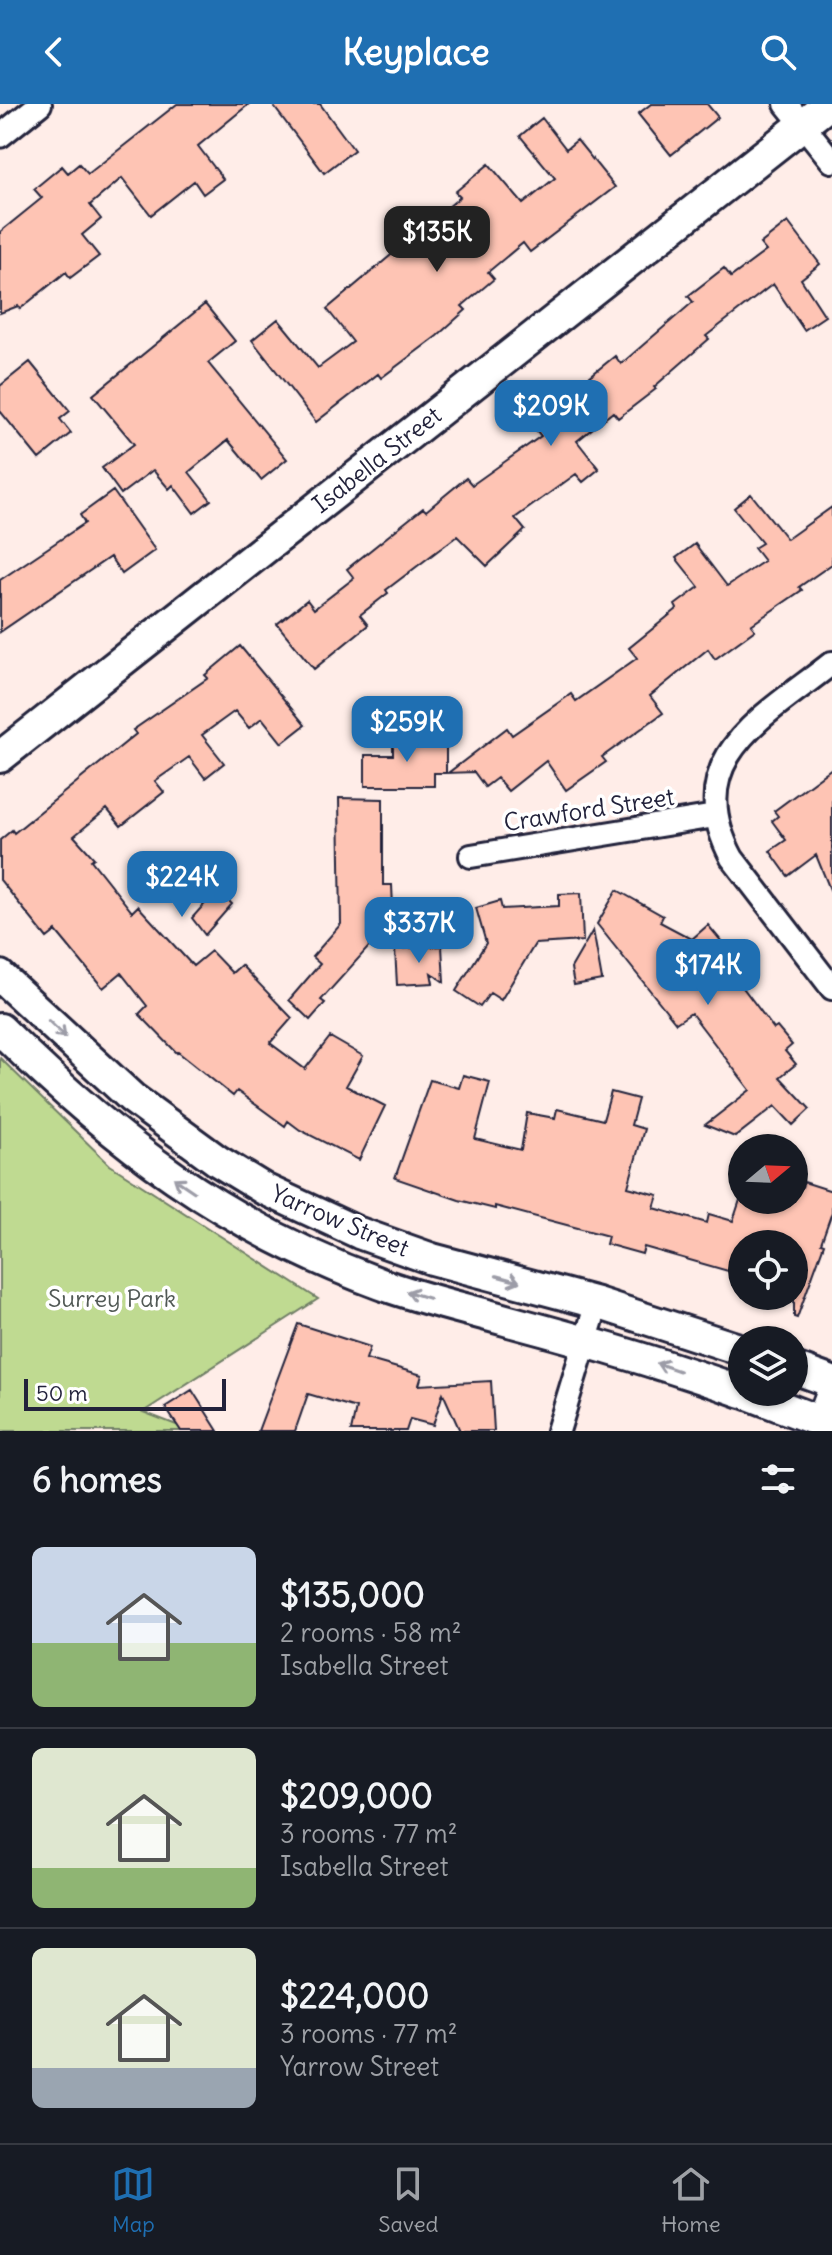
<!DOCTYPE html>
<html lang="en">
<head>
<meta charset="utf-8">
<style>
	:root { --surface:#171b24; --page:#242831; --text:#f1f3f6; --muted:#9ea1a6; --line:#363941; --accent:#1f6fb2 }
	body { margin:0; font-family:Delius,sans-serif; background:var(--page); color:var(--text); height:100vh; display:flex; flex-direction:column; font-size:30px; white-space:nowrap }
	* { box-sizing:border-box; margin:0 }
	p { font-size:26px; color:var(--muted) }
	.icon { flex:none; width:44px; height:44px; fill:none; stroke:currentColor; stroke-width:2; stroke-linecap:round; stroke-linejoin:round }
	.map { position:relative; height:1327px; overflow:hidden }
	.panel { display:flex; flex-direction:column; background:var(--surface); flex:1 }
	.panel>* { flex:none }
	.needle { width:52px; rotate:71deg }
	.buttons { position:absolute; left:728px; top:1030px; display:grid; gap:16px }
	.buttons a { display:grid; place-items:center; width:80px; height:80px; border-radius:50%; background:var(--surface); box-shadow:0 2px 6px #0004; font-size:40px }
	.scale { position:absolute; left:24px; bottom:20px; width:202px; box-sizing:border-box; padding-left:8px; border:4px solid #22223b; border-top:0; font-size:22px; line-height:28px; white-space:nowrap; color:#22223b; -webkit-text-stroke:6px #fff; paint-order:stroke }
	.price { position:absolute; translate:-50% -68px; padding:0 18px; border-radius:16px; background:var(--accent); color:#fff; font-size:26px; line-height:52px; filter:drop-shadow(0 2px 4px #0008) }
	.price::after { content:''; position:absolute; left:50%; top:48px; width:24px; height:18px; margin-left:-12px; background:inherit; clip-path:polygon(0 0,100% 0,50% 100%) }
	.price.on { background:#222; color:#fff }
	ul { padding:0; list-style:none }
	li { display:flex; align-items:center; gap:24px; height:200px; padding:0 32px }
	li+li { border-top:2px solid var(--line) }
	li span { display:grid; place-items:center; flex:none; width:224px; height:160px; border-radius:12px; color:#555 }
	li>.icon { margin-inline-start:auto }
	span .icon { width:96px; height:96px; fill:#fffc; stroke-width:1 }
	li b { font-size:34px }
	h2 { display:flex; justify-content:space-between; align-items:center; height:96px; padding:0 32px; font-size:34px }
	header { display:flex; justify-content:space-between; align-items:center; height:104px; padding:0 32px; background:var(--accent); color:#fff; font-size:36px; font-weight:800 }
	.dock { display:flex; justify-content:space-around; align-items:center; height:112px; border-top:2px solid var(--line); background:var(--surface); font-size:22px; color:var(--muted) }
	.dock a { display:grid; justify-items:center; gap:4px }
	.dock .on { color:var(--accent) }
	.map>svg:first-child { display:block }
	.green { fill:#bfda91; stroke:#707e66; stroke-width:2 }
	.building { fill:#fec4b4; stroke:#22223b; stroke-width:2 }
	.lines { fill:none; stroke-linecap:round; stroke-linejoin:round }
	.street-casing { stroke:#22223b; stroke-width:28 }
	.secondary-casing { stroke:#22223b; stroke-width:36 }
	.street { stroke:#fff; stroke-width:22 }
	.secondary { stroke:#fff; stroke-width:30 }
	.oneway { stroke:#9c9ca7 }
	.labels { text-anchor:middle; stroke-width:7; stroke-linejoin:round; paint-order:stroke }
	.street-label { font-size:24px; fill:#22223b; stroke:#fff }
	.park-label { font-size:24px; fill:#515955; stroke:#fff }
</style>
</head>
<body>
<header><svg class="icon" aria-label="back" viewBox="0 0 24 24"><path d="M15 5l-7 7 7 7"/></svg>Keyplace<svg class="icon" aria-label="search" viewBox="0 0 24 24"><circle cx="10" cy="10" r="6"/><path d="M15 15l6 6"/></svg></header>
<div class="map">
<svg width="832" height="1327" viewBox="0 0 832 1327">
	<rect width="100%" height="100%" fill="#ffede8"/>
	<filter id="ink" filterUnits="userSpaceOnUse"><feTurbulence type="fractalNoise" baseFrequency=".0125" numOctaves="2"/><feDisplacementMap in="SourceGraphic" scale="16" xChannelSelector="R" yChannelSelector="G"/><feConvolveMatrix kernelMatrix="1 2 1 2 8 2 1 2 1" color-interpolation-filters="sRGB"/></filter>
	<g filter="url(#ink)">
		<path class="green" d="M0 954 110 1061 318 1195 143 1308 192 1327H0Z"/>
		<path class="building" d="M177 0H249L198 42 223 75 203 90 194 77 151 111 122 74 90 101 101 115 82 131 99 152 70 174 66 168 20 205 18 202 0 209V128L42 94 34 85 62 62 68 69 79 60 88 70Z
			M272 0H320L354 46 324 69Z
			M651 0H707L718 13 671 51 638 10Z
			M542 14 566 45 577 36 615 83 530 148 523 139 488 168 494 175 462 202 466 206 437 232 381 274 378 270 316 318 252 236 278 215 318 264 353 238 327 205 460 93 455 88 489 60 523 100 555 74 520 32Z
			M788 118 820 160 801 175 825 212 804 226 773 180 706 232 709 235 654 283 656 285 618 314 613 308 577 337 599 365 583 378 576 370 515 414 525 426 487 462 457 432 386 486 388 489 360 511 368 521 314 565 277 520 307 496 314 505 354 474 347 465 423 404 426 407 466 374 472 381 541 332 531 320 615 252 621 260 693 198 688 192 724 164 731 173 766 147 760 140Z
			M205 200 235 237 208 259 287 355 261 376 228 336 189 368 211 396 194 409 173 381 169 385 153 366 121 390 102 364 134 340 93 291Z
			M30 258 70 307 60 315 71 329 39 355 0 307V282Z
			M113 387 155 446 122 470 110 453 0 528V476L85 419 80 411Z
			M751 390 787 435 832 403V460L799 483 802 486 751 521 755 526 715 555 708 545 650 592 663 609 602 653 606 658 566 686 546 657 508 687 497 674 485 683 474 668 448 669 507 624 512 631 571 590 576 597 637 554 629 544 677 505 675 501 699 483 676 454 695 440 727 482 764 457 754 444 762 439 734 404Z
			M240 542 305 621 282 639 262 614 249 624 235 607 202 631 224 659 205 674 189 653 155 677 164 688 121 722 107 705 74 732 94 754 91 756 132 808 138 802 193 862 211 847 232 869 241 861 292 914 270 939 305 965 330 933 363 952 346 982 385 1002 359 1056 300 1026 288 1017 285 1022 237 987 233 992 178 948 177 949 139 910 147 902 121 869 103 884 56 827 47 834 0 776V736L12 726 14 729 136 630 133 626 208 574 205 571Z
			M393 634H434V642H446V669H434V682H365V651H393Z
			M832 664V787L831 788 816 751 788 772 770 747 786 736 772 717 778 712 774 707Z
			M339 694 383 695V781H392L393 803H384L385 825 321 896 325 899 310 916 289 896 320 860 312 853 341 820Z
			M217 786 232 800 205 831 192 814Z
			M617 786 663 812 660 818 692 835 708 821 732 850 723 857 774 925 777 923 792 941 785 947 796 960 780 973 810 1005 793 1021 775 1002 735 1033 705 1021 750 986 691 909 676 919 597 820Z
			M581 789 583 837 535 840 501 896 490 889 480 903 456 887 486 839 476 804 500 797 502 805 559 802V790Z
			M593 826 602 876 574 881 571 864Z
			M442 842 444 878 431 869 433 879 397 881 395 845Z
			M463 971 490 978 475 1035 521 1046 527 1009 555 1014 557 1005 603 1016 611 988 638 995 631 1021 644 1025 628 1083 658 1091 654 1104 707 1119 709 1110 733 1117 740 1096H794L795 1081 802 1083 804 1078 832 1087V1108L821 1139 824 1140 797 1214 794 1213V1140H742V1171L644 1143 642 1150 606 1140 608 1132 495 1102V1105L459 1096 395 1074 430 976 459 984Z
			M298 1220 370 1243 366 1255 422 1271 419 1281 491 1277 494 1327H460L443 1289 433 1321 410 1315 406 1327H351L356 1304 308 1290 295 1327H258Z
			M192 1286 218 1327H181L165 1303Z"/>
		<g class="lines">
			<defs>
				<path id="street" d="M786 0 832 57
					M0 32 40 0
					M832 559C764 613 679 654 732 754L832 884
					M471 752 715 712
					M818 1316 832 1278
					M558 1327 597 1199"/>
				<path id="secondary" d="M0 653 829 0
					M0 872 132 994 218 1057 264 1085 359 1129 432 1155 597 1199 742 1246
					M0 925C116 1040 226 1123 381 1180 422 1195 467 1205 509 1217 588 1238 666 1260 742 1288
					M794 1264 832 1278
					M743 1288 832 1322"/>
			</defs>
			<use href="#street" class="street-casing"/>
			<use href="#secondary" class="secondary-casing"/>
			<use href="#street" class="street"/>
			<use href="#secondary" class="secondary"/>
		</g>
		<defs><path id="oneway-shaft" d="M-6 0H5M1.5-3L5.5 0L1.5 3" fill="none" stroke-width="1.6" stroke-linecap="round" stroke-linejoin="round" transform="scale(2)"/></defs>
		<g class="oneway">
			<use href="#oneway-shaft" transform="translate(57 925) rotate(44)"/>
			<use href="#oneway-shaft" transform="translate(184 1081) rotate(-146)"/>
			<use href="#oneway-shaft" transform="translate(508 1175) rotate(15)"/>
			<use href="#oneway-shaft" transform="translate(418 1191) rotate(-163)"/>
			<use href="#oneway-shaft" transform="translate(668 1263) rotate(-161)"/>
		</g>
	</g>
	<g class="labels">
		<g class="street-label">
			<text transform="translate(377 356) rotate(-38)" y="8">Isabella Street</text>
			<text transform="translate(589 706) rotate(-9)" y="8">Crawford Street</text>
			<text transform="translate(340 1117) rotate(23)" y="8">Yarrow Street</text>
		</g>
		<g class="park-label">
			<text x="112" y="1203">Surrey Park</text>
		</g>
	</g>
</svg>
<div class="buttons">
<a><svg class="needle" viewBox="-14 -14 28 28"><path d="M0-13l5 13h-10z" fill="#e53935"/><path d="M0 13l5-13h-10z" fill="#9ea1a6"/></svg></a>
<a><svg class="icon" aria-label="locate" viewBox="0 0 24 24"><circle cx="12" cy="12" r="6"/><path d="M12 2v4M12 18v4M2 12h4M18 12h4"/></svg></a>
<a><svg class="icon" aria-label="layers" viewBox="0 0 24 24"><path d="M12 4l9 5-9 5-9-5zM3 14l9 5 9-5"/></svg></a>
</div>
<div class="scale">50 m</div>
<b class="price on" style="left:437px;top:170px">$135K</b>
<b class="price" style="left:551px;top:344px">$209K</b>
<b class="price" style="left:407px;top:660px">$259K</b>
<b class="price" style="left:182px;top:815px">$224K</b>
<b class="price" style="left:419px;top:861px">$337K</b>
<b class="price" style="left:708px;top:903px">$174K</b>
</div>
<section class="panel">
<h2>6 homes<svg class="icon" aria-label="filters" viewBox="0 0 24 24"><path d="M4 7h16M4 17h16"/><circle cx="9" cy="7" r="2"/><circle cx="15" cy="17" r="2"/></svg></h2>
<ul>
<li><span style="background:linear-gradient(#c9d6e8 60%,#8fb573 0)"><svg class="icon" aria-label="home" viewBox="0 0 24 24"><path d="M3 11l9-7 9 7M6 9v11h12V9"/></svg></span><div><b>$135,000</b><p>2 rooms · 58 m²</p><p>Isabella Street</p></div></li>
<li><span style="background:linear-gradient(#dfe7d0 75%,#8fb573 0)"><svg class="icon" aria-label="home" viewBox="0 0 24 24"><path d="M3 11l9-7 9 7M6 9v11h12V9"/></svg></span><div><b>$209,000</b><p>3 rooms · 77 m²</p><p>Isabella Street</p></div></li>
<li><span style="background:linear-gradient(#dfe7d0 75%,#9aa5b1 0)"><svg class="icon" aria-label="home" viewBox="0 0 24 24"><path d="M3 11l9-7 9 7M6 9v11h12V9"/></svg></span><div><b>$224,000</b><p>3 rooms · 77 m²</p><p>Yarrow Street</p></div></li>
</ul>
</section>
<nav class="dock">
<a class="on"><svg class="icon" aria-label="map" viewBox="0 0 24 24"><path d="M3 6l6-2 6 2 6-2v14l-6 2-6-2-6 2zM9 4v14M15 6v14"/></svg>Map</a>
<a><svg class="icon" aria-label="saved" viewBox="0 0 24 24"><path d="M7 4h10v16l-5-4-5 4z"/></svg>Saved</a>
<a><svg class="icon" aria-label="home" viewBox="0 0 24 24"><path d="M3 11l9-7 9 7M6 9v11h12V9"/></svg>Home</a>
</nav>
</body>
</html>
